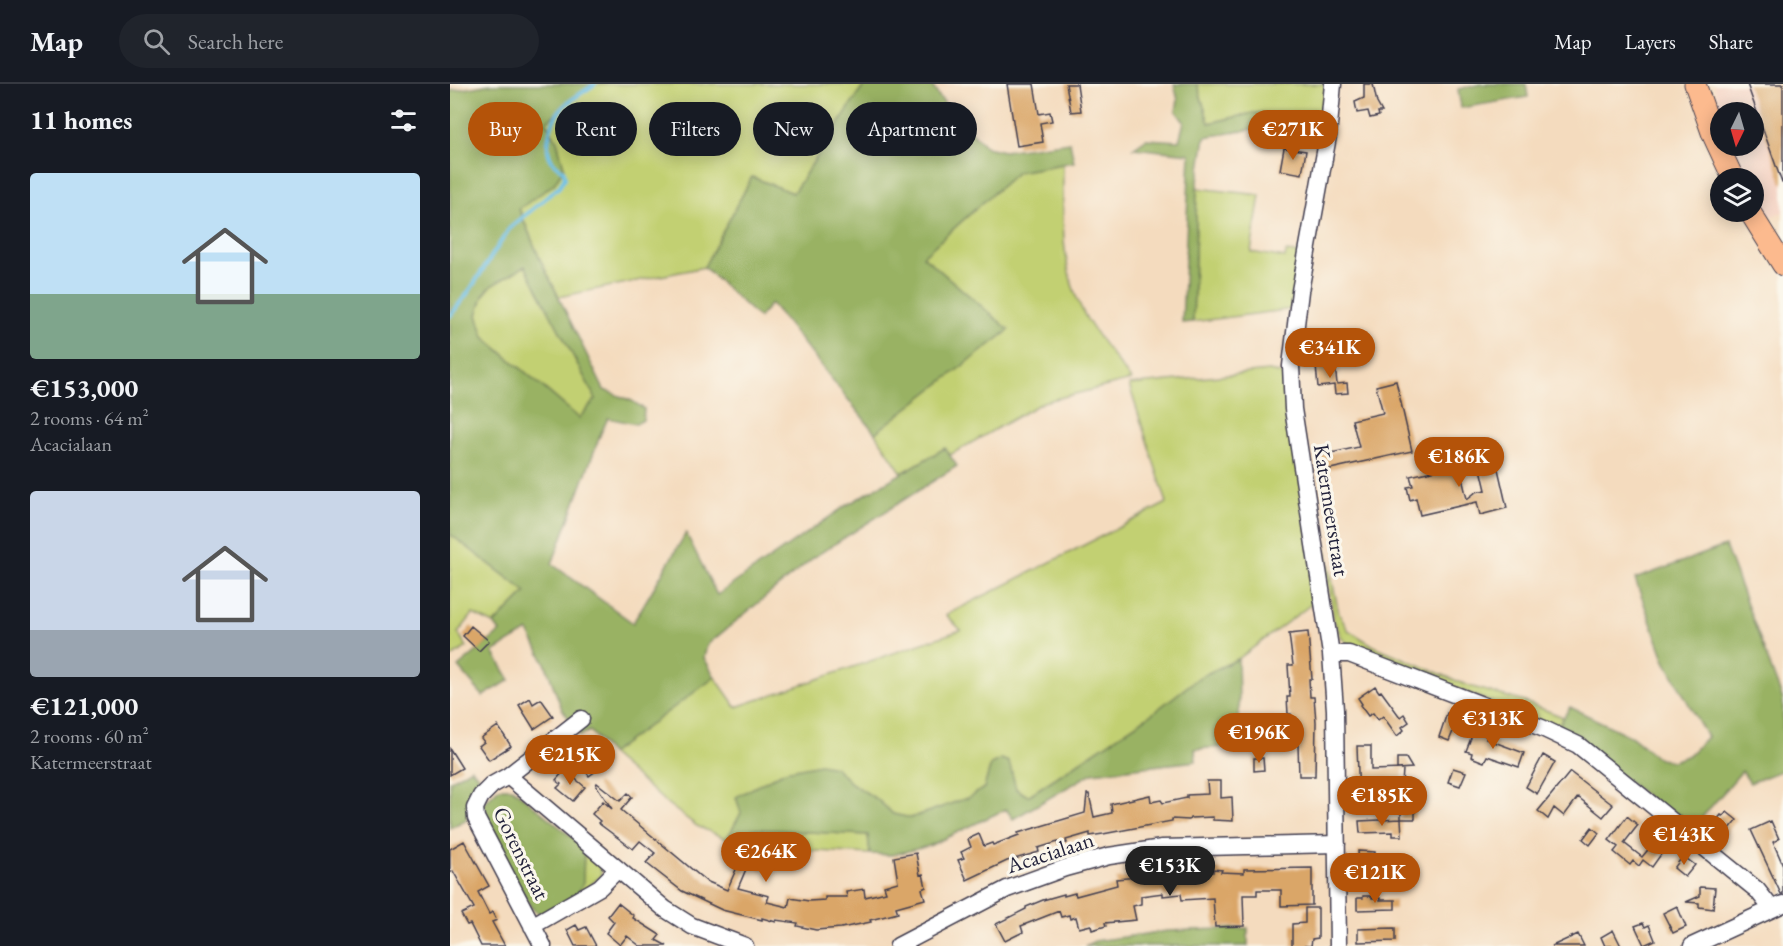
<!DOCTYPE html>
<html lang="en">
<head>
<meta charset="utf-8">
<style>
	:root { --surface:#171b24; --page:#20242c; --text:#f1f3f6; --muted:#9ea1a6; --line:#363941; --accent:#b45309 }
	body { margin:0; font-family:"EB Garamond",serif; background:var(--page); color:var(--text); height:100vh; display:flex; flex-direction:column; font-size:22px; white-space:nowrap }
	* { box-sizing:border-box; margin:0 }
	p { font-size:20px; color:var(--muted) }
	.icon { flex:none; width:33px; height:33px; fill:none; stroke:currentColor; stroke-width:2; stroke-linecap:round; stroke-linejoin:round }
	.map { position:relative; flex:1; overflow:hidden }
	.details { display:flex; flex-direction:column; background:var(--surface); width:450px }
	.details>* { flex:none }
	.guide { position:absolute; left:18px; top:18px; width:570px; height:54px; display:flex; gap:12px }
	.needle { width:39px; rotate:185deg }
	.fabs { position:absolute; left:1260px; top:18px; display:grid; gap:12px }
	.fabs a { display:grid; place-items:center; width:54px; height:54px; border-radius:50%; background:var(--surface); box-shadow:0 3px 15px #0003; font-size:30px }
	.price { position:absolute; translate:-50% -51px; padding:0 14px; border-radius:21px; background:var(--accent); color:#fff; font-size:20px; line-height:39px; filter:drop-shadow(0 2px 3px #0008) }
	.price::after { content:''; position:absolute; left:50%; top:36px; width:18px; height:14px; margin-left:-9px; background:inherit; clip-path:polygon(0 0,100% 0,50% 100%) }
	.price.active { background:#222; color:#fff }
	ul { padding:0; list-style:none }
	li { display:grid; align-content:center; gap:12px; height:318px; padding:0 30px }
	li span { display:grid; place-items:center; height:186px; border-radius:6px; color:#555 }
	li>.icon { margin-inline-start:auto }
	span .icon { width:108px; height:108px; fill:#fffc; stroke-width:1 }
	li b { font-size:26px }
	h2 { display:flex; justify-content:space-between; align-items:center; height:72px; padding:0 30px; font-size:26px }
	.chip { padding:0 21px; border-radius:27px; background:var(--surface); box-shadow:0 3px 15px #0003; font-size:21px; line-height:54px }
	.chip.active { background:var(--accent); color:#fff }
	header { display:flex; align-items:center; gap:36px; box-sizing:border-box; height:84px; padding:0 30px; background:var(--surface); border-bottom:2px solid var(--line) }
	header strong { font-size:28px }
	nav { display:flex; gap:33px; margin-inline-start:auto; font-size:21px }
	.search { width:420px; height:54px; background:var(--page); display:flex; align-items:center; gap:15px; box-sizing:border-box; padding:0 21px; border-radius:33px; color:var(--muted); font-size:22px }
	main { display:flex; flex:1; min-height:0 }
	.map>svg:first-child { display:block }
	.built { fill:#f5d2c2 }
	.green { fill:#c2d072; stroke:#727956; stroke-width:1.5 }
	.forest { fill:#99b264; stroke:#5e6a50; stroke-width:1.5; fill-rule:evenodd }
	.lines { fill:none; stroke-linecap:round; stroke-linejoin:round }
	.stream { stroke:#6bbfe7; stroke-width:4 }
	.building { fill:#daa667 }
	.minor-casing { stroke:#423e4f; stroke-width:19 }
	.major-casing { stroke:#423e4f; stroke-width:23 }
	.minor { stroke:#fff; stroke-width:16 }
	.major { stroke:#fcba8e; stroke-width:21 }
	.labels { text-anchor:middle; stroke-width:6; stroke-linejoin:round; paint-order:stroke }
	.street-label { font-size:22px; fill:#22223b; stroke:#fbf7ec }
</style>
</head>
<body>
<header>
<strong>Map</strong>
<div class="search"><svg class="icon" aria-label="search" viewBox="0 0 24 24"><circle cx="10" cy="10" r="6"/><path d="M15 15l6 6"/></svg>Search here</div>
<nav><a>Map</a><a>Layers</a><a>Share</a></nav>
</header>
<main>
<section class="details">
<h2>11 homes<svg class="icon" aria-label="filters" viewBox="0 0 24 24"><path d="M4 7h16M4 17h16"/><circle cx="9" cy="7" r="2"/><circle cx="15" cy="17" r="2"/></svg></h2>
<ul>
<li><span style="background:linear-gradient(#bfe0f5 65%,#7fa58c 0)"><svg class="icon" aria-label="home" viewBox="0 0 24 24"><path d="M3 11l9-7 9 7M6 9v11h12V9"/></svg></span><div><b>€153,000</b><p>2 rooms · 64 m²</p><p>Acacialaan</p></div></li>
<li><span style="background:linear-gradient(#c9d6e8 75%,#9aa5b1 0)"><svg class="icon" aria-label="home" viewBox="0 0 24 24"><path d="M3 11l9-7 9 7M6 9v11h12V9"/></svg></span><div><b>€121,000</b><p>2 rooms · 60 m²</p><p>Katermeerstraat</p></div></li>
</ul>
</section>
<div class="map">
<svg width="1333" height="862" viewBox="0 0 1333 862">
	<rect width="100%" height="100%" fill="#fbf7ec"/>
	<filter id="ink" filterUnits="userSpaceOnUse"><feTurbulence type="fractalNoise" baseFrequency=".0167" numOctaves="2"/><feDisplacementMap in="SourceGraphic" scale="12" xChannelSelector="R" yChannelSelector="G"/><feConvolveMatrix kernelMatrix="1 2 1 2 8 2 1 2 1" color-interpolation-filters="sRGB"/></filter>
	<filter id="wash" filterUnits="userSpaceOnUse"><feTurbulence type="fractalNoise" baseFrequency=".008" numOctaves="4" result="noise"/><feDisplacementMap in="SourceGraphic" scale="24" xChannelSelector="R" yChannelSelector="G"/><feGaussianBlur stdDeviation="1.35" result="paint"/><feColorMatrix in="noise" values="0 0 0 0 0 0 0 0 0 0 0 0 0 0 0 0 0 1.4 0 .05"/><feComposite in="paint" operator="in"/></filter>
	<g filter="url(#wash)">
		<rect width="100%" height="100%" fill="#f4dbbe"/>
		<path class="built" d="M1264 0H1333V128L1314 134 1304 112V94H1295L1278 62H1304V28H1270V40Z"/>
		<path class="green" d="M143 0H415L343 109 302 93 254 183 109 213 89 173 69 124 104 100 114 84 107 57 96 38Z
			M747 0H877L875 29 821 34 812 29H803L759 39Z
			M613 80C613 131 609 181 633 228 644 250 666 275 681 296L593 318 500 371 495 364 452 389 425 349 559 246 473 172 567 88Z
			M747 104 810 111 801 168 835 174 836 168 852 170 843 225 743 238Z
			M75 181 146 315 129 334 34 253 27 231 33 212 41 202Z
			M819 287 832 290 837 293 867 516 788 575 750 593 699 632 578 712 566 705 559 678 551 675 541 680 534 704 520 713 461 734 443 730 428 716 401 699 385 683 335 687 287 713 291 729 277 755 247 742 219 721 160 670 265 593 286 623 511 546 496 531 717 419 679 301Z
			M865 412 889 530 898 546 924 562 1019 602 1072 617 1113 633 1107 644 901 563 892 554 884 537Z
			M0 450 76 508 44 540 23 530 8 549 17 563 0 574Z
			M302 745 418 751 420 770 295 763Z
			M134 763C142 772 153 779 151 792L127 812 133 788Z"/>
		<path class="forest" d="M42 0H143L96 38 107 57 114 84 104 100 69 125 89 173 154 306 182 317 194 325 193 336 186 340 158 334 151 349 102 480 183 539 236 449 267 511 397 421 495 364 507 382 364 473 257 561 254 574 265 593 160 670 140 647 130 652 111 623 95 579 78 547 43 568 60 596 33 612 8 583 50 548 44 540 76 508 0 450V7ZM75 182 146 315 129 334 34 253 27 231 33 212 41 202Z
			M415 0H481L490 14 536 63 554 67 620 58 624 78 567 88 473 172 559 246 425 349 321 219 309 234 254 183 302 93 343 109Z
			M724 0H747L759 39 803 29H812L821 34 834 32 835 40 755 53 747 104 743 238 732 239 740 70 683 64 696 55 729 57 734 38 726 27 728 16Z
			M1031 0H1076L1078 13 1011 24 1008 5Z
			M1275 462 1333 616V686L1300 699 1292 687 1241 746 1107 644 1120 623 1182 653 1209 675 1223 677 1239 671 1257 653 1215 577 1185 495Z
			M788 575 790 662 745 665 746 677 642 689 563 735 556 725 479 762 442 771 420 770 418 751 302 745 295 763 286 761 277 755 291 729 286 713 335 687 370 680 385 683 401 699 428 716 443 730 461 734 520 713 534 704 541 680 551 675 559 678 566 705 578 712 699 632 750 593Z
			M21 684 34 700C22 711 17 718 17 735L0 744V697Z
			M49 704H62L134 763 133 799 127 812 93 831 86 828 80 822 35 743 31 722Z
			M798 844V862H635L645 857 717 847Z"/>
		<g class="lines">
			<path class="stream" d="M0 232 20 206 59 145 109 103 115 94 114 88C110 84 104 81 101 75 93 61 102 33 114 22 123 14 135 7 145 0"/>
		</g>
		<g id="blocks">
			<path class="building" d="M557 0H584L589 30 600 28 602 37 590 39 593 58 567 62Z
				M616 0H627L631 27 621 28Z
				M914 0H923L927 19 932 28H928L929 32 920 34 918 27 907 29 905 18 914 14Z
				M1297 0H1333V99H1332Z
				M834 64 856 67 852 90 830 86Z
				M885 281 887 300 897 299 898 309 885 310 884 301 868 303 866 282Z
				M946 297 962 367 871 387 867 372 909 363 902 336 933 329 926 302Z
				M1043 363 1057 424 1030 431 1027 418 970 431 966 414 960 416 957 403 963 402 960 392 1009 381 1017 415 1026 408 1036 406 1027 368Z
				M21 542 39 557 29 567 13 552Z
				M858 548 862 595H859L860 613H864L866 638 865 692H849L848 661H841V630H838L837 613H840L838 581H843L839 550Z
				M925 602 929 608 931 607 950 633 954 630 959 638 952 643 954 646 947 652 933 632 928 636 923 629 918 632 910 621 912 620 908 614Z
				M80 614 83 620 91 615 103 632 84 645 69 621Z
				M997 629 1009 633 999 657 989 653Z
				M48 642 61 662 39 676 29 662 34 658 31 654Z
				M1024 646 1037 652 1036 655 1074 669 1069 683 1037 672 1034 678 1021 673 1022 669 1016 667Z
				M146 662 157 679 139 692 126 672 138 663 140 666Z
				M907 662H921V686L953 685 952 701H939L940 714 909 715Z
				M0 665 12 684 0 691Z
				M1093 671 1105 678 1087 710 1076 703Z
				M804 674H813L814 686 804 687Z
				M947 674H956L962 684 947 685Z
				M1003 684 1016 688 1010 702 998 698Z
				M115 686 135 703 123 717 107 704 111 700 106 696Z
				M1120 688 1163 721 1153 733 1128 713 1114 732 1104 724 1098 735 1088 727Z
				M757 697H771V714L782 713 783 737 763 736V733L740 734 739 736 722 735V737L653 750 640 752V749L616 756 617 759 608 761V758L588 764 589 768 557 777 517 796 508 776 514 774 511 768 521 763 518 755 529 750 534 762 542 759 543 761 569 751 568 749 635 729 637 710H639L644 733 662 729 661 720 700 711 701 718 711 716 713 719 737 714V711L758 710Z
				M147 699 170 717 178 709 182 713 171 726 256 797 277 806 288 781 296 785 288 804 319 812 317 818 338 823 340 814 359 817 375 816V813H397L396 808 414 805 415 813 436 808 434 802 448 798 444 773 466 769 470 791 473 790 476 803 472 805 475 815 446 823 448 829 420 836 421 838 391 844 366 846 347 842 348 839 326 836V838L312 834V836L272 826 232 807 196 779 205 769 190 757 183 765 148 739 150 737 142 730 153 717 162 725 146 701Z
				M951 725H965V735H951Z
				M1277 728 1287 736 1274 752 1262 742 1271 731 1273 732Z
				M1177 732 1188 741 1174 759 1192 773 1207 755 1217 762 1202 783 1193 776 1189 782 1183 777 1180 781 1164 768 1168 763 1159 756Z
				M951 735 952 752H943V748L910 749 909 737Z
				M1321 737 1329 755 1323 758 1333 781V810H1331L1301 746Z
				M1142 743 1149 749 1140 761 1133 755Z
				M14 757 39 802 28 808 39 830 43 828 47 836 42 838 55 862H31L20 840 17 841 11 830 24 824 3 787 0 789V765Z
				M908 767 925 768V775L931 774 932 788 910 790Z
				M307 772 320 776 322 782 311 786 303 784Z
				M1233 772 1245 781 1235 793 1224 784Z
				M862 784V821L831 822V806H807V811H793L794 842 765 843 763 814 732 816 731 810 713 812V809L691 812V820L683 822 686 836 655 839 656 842 642 846 641 841 629 844 626 833 620 835 619 831 611 833 609 827 571 842 573 848 555 857 546 840 576 825V823L593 816 614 810V812L625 809 626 812 667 801 666 795 688 793 689 797 711 793 710 790 719 789 720 796 743 794 742 789 763 788V785L772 786 771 788 794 789V785Z
				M1250 803 1265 804 1263 825 1249 823V819L1236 818 1250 812Z
				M913 812H922V814H930V816H945V825L907 826V814H913Z
				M168 819 184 832 183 834 210 851 206 856 217 862H190L177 852 170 861 156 849 164 838 158 832Z
				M1227 822 1236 843 1223 849 1213 829Z
				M855 824H868V854L862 855 861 862H842V840L855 839Z
				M1193 839 1195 843 1199 841 1205 856 1194 861 1185 842Z
				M126 841 129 846 136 843 146 862H125L117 846Z
				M945 844V857L908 858V845Z
				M1163 846 1171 862H1155L1151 853Z
				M1128 850 1134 862H1102Z"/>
		</g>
	</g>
	<g filter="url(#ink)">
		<use href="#blocks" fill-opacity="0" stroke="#423e4f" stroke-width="1.5"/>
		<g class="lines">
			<defs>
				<path id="minor" d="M883 0 878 52 850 207 841 282 843 325 881 570 885 626 888 862
					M881 570H899L1092 644 1128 661 1307 806 1322 825
					M58 692 215 825 242 842 295 862
					M82 842 150 803 168 785
					M93 862 26 734 25 724 31 712 42 701 58 692 131 635
					M448 862 557 805 615 784 659 772 712 764 887 760
					M1242 862 1333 820"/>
				<path id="major" d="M1245 0 1263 51 1283 94
					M1300 128 1333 181"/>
			</defs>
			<use href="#minor" class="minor-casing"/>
			<use href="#major" class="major-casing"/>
			<use href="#minor" class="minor"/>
			<use href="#major" class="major"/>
		</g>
	</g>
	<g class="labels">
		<g class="street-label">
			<text transform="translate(882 426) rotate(81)" y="8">Katermeerstraat</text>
			<text transform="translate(600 768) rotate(-18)" y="8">Acacialaan</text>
			<text transform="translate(72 769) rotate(64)" y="8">Gorenstraat</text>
		</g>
	</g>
</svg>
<div class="fabs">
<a><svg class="needle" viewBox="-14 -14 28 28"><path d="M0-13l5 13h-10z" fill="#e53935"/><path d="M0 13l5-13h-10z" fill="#9ea1a6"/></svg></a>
<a><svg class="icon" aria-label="layers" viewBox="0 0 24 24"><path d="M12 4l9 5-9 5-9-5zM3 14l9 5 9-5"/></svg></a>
</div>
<b class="price" style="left:843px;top:77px">€271K</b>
<b class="price" style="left:880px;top:295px">€341K</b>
<b class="price" style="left:1009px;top:404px">€186K</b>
<b class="price" style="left:1043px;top:666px">€313K</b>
<b class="price" style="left:809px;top:680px">€196K</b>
<b class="price" style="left:120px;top:702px">€215K</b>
<b class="price" style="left:932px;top:743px">€185K</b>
<b class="price" style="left:1234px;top:782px">€143K</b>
<b class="price" style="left:316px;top:799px">€264K</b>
<b class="price active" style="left:720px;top:813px">€153K</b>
<b class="price" style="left:925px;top:820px">€121K</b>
<div class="guide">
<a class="chip active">Buy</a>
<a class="chip">Rent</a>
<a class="chip">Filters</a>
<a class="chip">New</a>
<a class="chip">Apartment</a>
</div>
</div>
</main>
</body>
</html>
